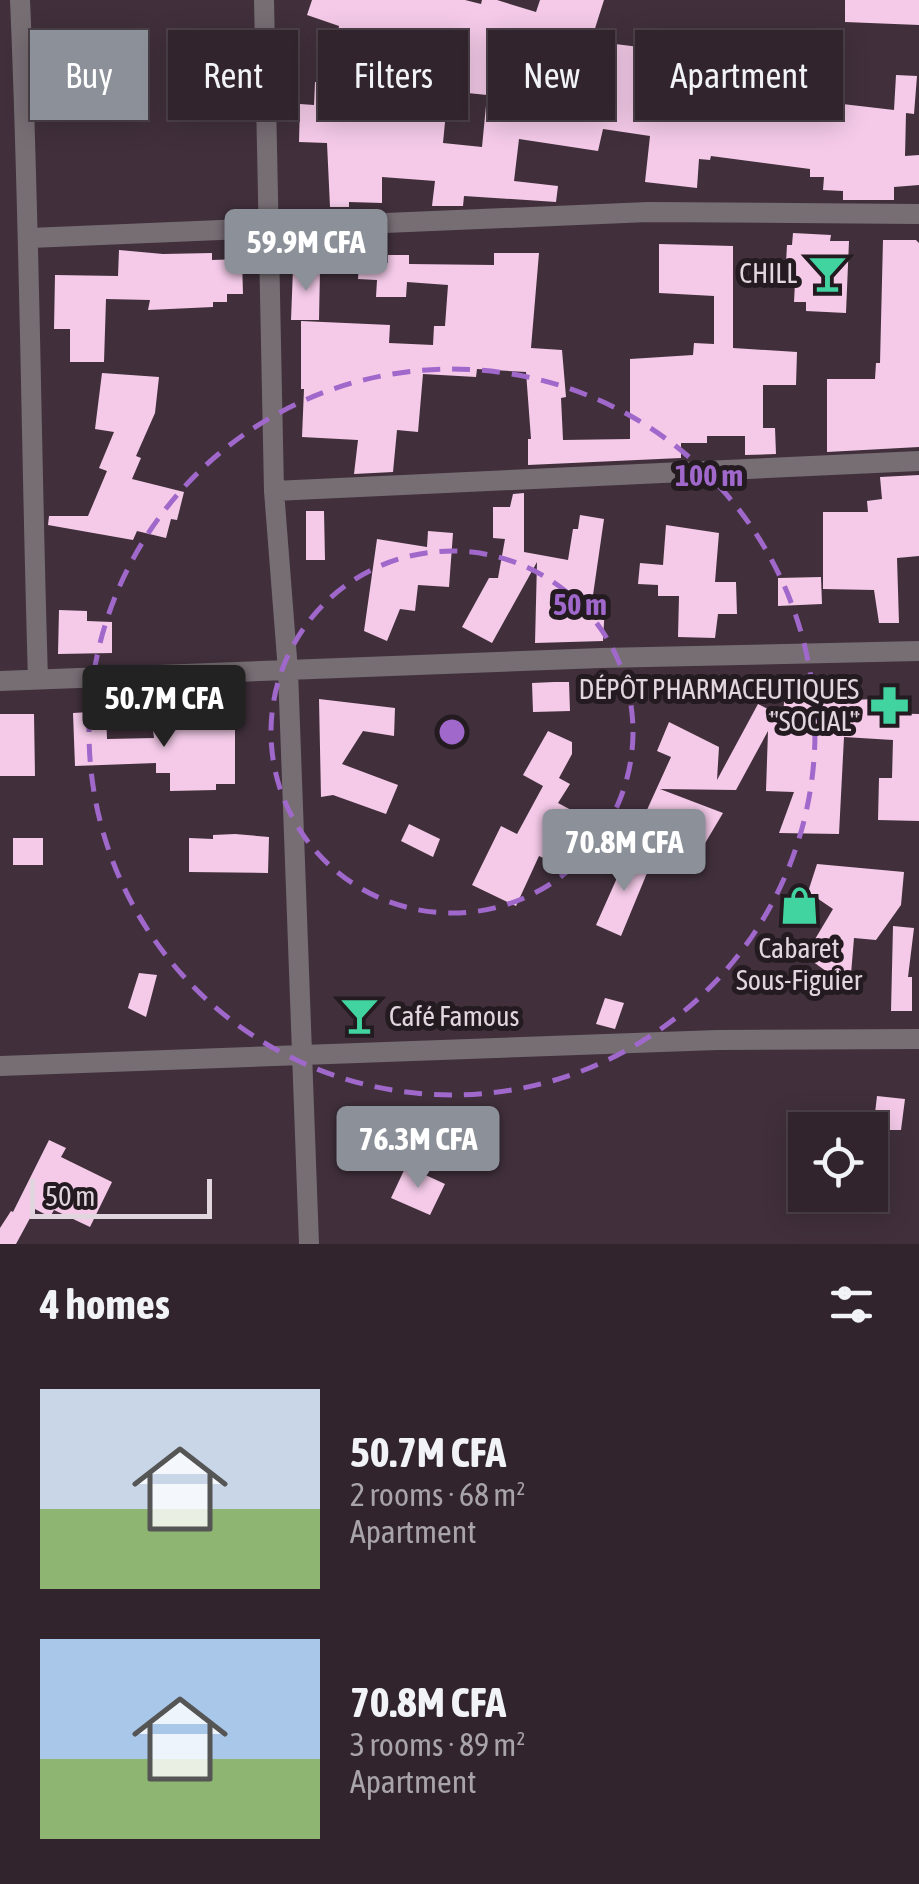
<!DOCTYPE html>
<html lang="en">
<head>
<meta charset="utf-8">
<style>
	:root { --surface:#31242d; --page:#3d3039; --text:#f1f3f6; --muted:#a8a4aa; --line:#4c4149; --accent:#8c9099 }
	body { margin:0; font-family:"Asap Condensed",sans-serif; background:var(--page); color:var(--text); height:100vh; display:flex; flex-direction:column; font-size:38px; white-space:nowrap }
	* { box-sizing:border-box; margin:0 }
	p { font-size:32px; color:var(--muted) }
	.icon { flex:none; width:55px; height:55px; fill:none; stroke:currentColor; stroke-width:2; stroke-linecap:round; stroke-linejoin:round }
	.map { position:relative; height:1244px; overflow:hidden }
	.drawer { display:flex; flex-direction:column; background:var(--surface); flex:1 }
	.drawer>* { flex:none }
	.banner { position:absolute; left:30px; top:30px; width:860px; height:90px; display:flex; gap:20px }
	.controls { position:absolute; left:788px; top:1112px; display:grid; gap:20px }
	.controls a { display:grid; place-items:center; width:100px; height:100px; border-radius:0px; background:var(--surface); box-shadow:0 5px 25px #0003,0 0 0 2px var(--line); font-size:50px }
	.scale { position:absolute; left:30px; bottom:25px; width:182px; box-sizing:border-box; padding-left:10px; border:5px solid #e1d6dd; border-top:0; font-size:28px; line-height:35px; white-space:nowrap; color:#e1d6dd; -webkit-text-stroke:8px #231b20; paint-order:stroke }
	.price { position:absolute; translate:-50% -85px; padding:0 22px; border-radius:10px; background:var(--accent); color:#fff; font-size:32px; line-height:65px; filter:drop-shadow(0 2px 5px #0008) }
	.price::after { content:''; position:absolute; left:50%; top:60px; width:30px; height:22px; margin-left:-15px; background:inherit; clip-path:polygon(0 0,100% 0,50% 100%) }
	.price.selected { background:#222; color:#fff }
	ul { padding:0; list-style:none }
	li { display:flex; align-items:center; gap:30px; height:250px; padding:0 40px }
	li span { display:grid; place-items:center; flex:none; width:280px; height:200px; border-radius:0px; color:#555 }
	li>.icon { margin-inline-start:auto }
	span .icon { width:120px; height:120px; fill:#fffc; stroke-width:1 }
	li b { font-size:42px }
	h2 { display:flex; justify-content:space-between; align-items:center; height:120px; padding:0 40px; font-size:42px }
	.pill { padding:0 35px; border-radius:0px; background:var(--surface); box-shadow:0 5px 25px #0003,0 0 0 2px var(--line); font-size:35px; line-height:90px }
	.pill.selected { background:var(--accent); color:#fff }
	.map>svg:first-child { display:block }
	.building { fill:#f4cae8; fill-rule:evenodd }
	.lines { fill:none; stroke-linecap:round; stroke-linejoin:round }
	.minor { stroke:#776e74; stroke-width:20 }
	.ring { fill:none; stroke:#9f68ca; stroke-width:5; stroke-dasharray:18 12 }
	.labels { text-anchor:middle; stroke-width:10; stroke-linejoin:round; paint-order:stroke }
	.poi-label { font-size:28px; fill:#e1d6dd; stroke:#231b20; text-anchor:end }
	.centre { fill:#9f68ca; stroke:#231b20; stroke-width:5 }
	.ring-label { font-size:30px; text-anchor:middle; font-weight:bold; fill:#9f68ca; stroke:#231b20; stroke-width:10; stroke-linejoin:round; paint-order:stroke }
</style>
</head>
<body>
<div class="map">
<svg width="919" height="1244" viewBox="0 0 919 1244">
	<rect width="100%" height="100%" fill="#41303c"/>
	<path class="building" d="M312 0H465L481 4 482 0H497L536 12 540 0H604L591 41 752 61 747 92 791 103V98L894 110 896 75 917 76 914 114 906 113 905 156 919 155V185L894 187V200H843V191L823 190 824 177H810V169L711 156 710 160 699 159 697 188 645 182 650 136 603 129 598 151 519 139 514 181 558 186 556 202 464 196 463 206H432L435 181 382 177V203L349 202V207H330L327 143 299 142 300 104 314 105 315 82 329 83 339 26 307 15ZM448 91 487 95 482 147 443 143Z
		M845 0H919V25L845 22Z
		M793 233 831 235 830 241H849L846 313 806 311V302H794L796 263H786L787 245H792Z
		M883 240H916L919 243V447L827 452V379H875L876 363H880Z
		M659 244 733 246V348L797 352 796 385H763V428H775L776 454 745 455V436H707V443H681V458L528 465V439H531L526 372 477 369 476 377 423 374 418 432 397 430 393 472 354 474 358 440 302 437 304 389H301V321L390 325 389 343 433 345 434 326H445L448 285 407 282 406 297H376L377 280 358 279 359 262 388 263V255H409V264L494 265V253H539L531 348 562 350 566 397 561 398 563 440 630 439V359L693 355 694 343 714 344V296L659 293Z
		M119 250 163 254 212 253V260L242 259 243 294H227V302H213V307L148 310 150 300 106 299 104 362H70V329H54L55 275 118 276Z
		M293 268 320 269 319 320H291Z
		M102 373 159 377 155 413 136 456 141 458 132 479 184 492 177 520 171 519 166 538 137 531 133 540 48 525 49 516H88L107 471 99 468 114 432 95 429Z
		M919 475V556L897 558 899 623H879L874 590 823 589V512H868L867 501 882 499 880 477Z
		M524 493V552L568 560 573 529H578L580 515 604 519 592 602 605 604 603 641 535 643 537 562 492 643 462 627 489 578H498L505 539 493 538V507H510L513 494Z
		M306 511H324L325 560H306Z
		M666 525 719 533 715 582H736L737 614H718L715 638 678 637 679 596H658V585L638 584 640 563 663 565Z
		M428 531 453 533 449 587 418 585 415 611 400 609 387 641 364 631 377 539 427 547Z
		M821 577 822 604 778 606V578Z
		M59 610 87 611V621L112 622V653L58 654Z
		M831 681 832 701 874 699 875 713 919 714V821L878 820 879 778H892L893 740 844 737 839 834 779 833 794 792 766 791 768 731 736 790 660 789 723 813 704 845 646 812 671 757 657 751 669 722 719 747 717 780 758 704 783 717 785 688 807 689V682Z
		M554 682H569L570 711 533 712 532 683Z
		M319 699 395 708 394 736 363 731 342 764 398 785 386 814 333 795 321 797Z
		M106 711 107 739 154 738 153 730 185 729V713H219V724H235V784H216V790L170 791V773H156V763L75 766 73 713Z
		M0 714H34L35 776H0Z
		M548 731 572 742V754L559 778 570 784 558 803 590 820 567 869 539 856 516 906 472 885 501 826 517 834 543 786 523 775Z
		M409 824 440 839 433 857 401 841Z
		M235 834 269 837 268 873 189 872V838L213 839V835Z
		M13 838H43V865H13Z
		M629 851 652 861 621 936 596 925Z
		M817 864 904 872 901 905 876 940 854 938 851 974 844 984 805 956 833 909 808 892Z
		M893 926 914 928 908 977H912V1011H891Z
		M139 973 157 975 146 1017 128 1008Z
		M605 998 624 1003 615 1029 596 1024Z
		M877 1096 905 1099 901 1130H873Z
		M49 1140 66 1148 61 1157 112 1182 90 1227 54 1210 50 1217 35 1209 16 1244H0V1228L11 1211 13 1212Z
		M406 1166 445 1184 430 1215 391 1198Z"/>
	<g class="lines">
		<path class="minor" d="M20 0C30 226 31 453 38 679
			M264 0 274 491 288 671 309 1244
			M30 238 648 212 919 214
			M274 491 919 461
			M0 681 601 658 919 651
			M0 1066 717 1040 919 1039"/>
	</g>
	<g class="ring">
		<circle cx="452" cy="732" r="181"/>
		<circle cx="452" cy="732" r="363"/>
	</g>
	<defs>
		<symbol id="bar-bare" viewBox="-9 -9 18 18"><path d="M-6-5H6L.8 .8V4.5H3.5V6h-7V4.5H-.8V.8Z" fill="#42d4a0" stroke="#231b20" stroke-width="2.5" paint-order="stroke"/></symbol>
		<symbol id="pharmacy-bare" viewBox="-9 -9 18 18"><path d="M-2-6h4v4h4v4h-4v4h-4v-4h-4v-4h4Z" fill="#42d4a0" stroke="#231b20" stroke-width="2.5" paint-order="stroke"/></symbol>
		<symbol id="shop-bare" viewBox="-9 -9 18 18"><path d="M-5-2.5h2.3a2.7 3.5 0 0 1 5.4 0H5L5.5 6h-11ZM-1.5-2.5h3a1.5 2.3 0 0 0-3 0Z" fill="#42d4a0" stroke="#231b20" stroke-width="2.5" paint-order="stroke"/></symbol>
	</defs>
	<g fill-rule="evenodd">
		<use href="#bar-bare" x="800" y="246" width="55" height="55"/>
		<use href="#pharmacy-bare" x="862" y="678" width="55" height="55"/>
		<use href="#shop-bare" x="772" y="878" width="55" height="55"/>
		<use href="#bar-bare" x="332" y="988" width="55" height="55"/>
	</g>
	<g class="labels">
		<g class="poi-label">
			<text x="797" y="283">CHILL</text>
			<text x="859" y="699">DÉPÔT PHARMACEUTIQUES<tspan x="859" dy="32">"SOCIAL"</tspan></text>
			<text x="799" y="958" text-anchor="middle">Cabaret<tspan x="799" dy="32">Sous-Figuier</tspan></text>
			<text x="389" y="1026" text-anchor="start">Café Famous</text>
		</g>
	</g>
	<circle cx="452" cy="732" r="15" class="centre"/>
	<g class="ring-label">
		<text x="709" y="486">100 m</text>
		<text x="580" y="615">50 m</text>
	</g>
</svg>
<div class="controls">
<a><svg class="icon" aria-label="locate" viewBox="0 0 24 24"><circle cx="12" cy="12" r="6"/><path d="M12 2v4M12 18v4M2 12h4M18 12h4"/></svg></a>
</div>
<div class="scale">50 m</div>
<b class="price" style="left:306px;top:294px">59.9M CFA</b>
<b class="price selected" style="left:164px;top:750px">50.7M CFA</b>
<b class="price" style="left:624px;top:894px">70.8M CFA</b>
<b class="price" style="left:418px;top:1191px">76.3M CFA</b>
<div class="banner">
<a class="pill selected">Buy</a>
<a class="pill">Rent</a>
<a class="pill">Filters</a>
<a class="pill">New</a>
<a class="pill">Apartment</a>
</div>
</div>
<section class="drawer">
<h2>4 homes<svg class="icon" aria-label="filters" viewBox="0 0 24 24"><path d="M4 7h16M4 17h16"/><circle cx="9" cy="7" r="2"/><circle cx="15" cy="17" r="2"/></svg></h2>
<ul>
<li><span style="background:linear-gradient(#c9d6e8 60%,#8fb573 0)"><svg class="icon" aria-label="home" viewBox="0 0 24 24"><path d="M3 11l9-7 9 7M6 9v11h12V9"/></svg></span><div><b>50.7M CFA</b><p>2 rooms · 68 m²</p><p>Apartment</p></div></li>
<li><span style="background:linear-gradient(#a9c7e8 60%,#8fb573 0)"><svg class="icon" aria-label="home" viewBox="0 0 24 24"><path d="M3 11l9-7 9 7M6 9v11h12V9"/></svg></span><div><b>70.8M CFA</b><p>3 rooms · 89 m²</p><p>Apartment</p></div></li>
</ul>
</section>
</body>
</html>
